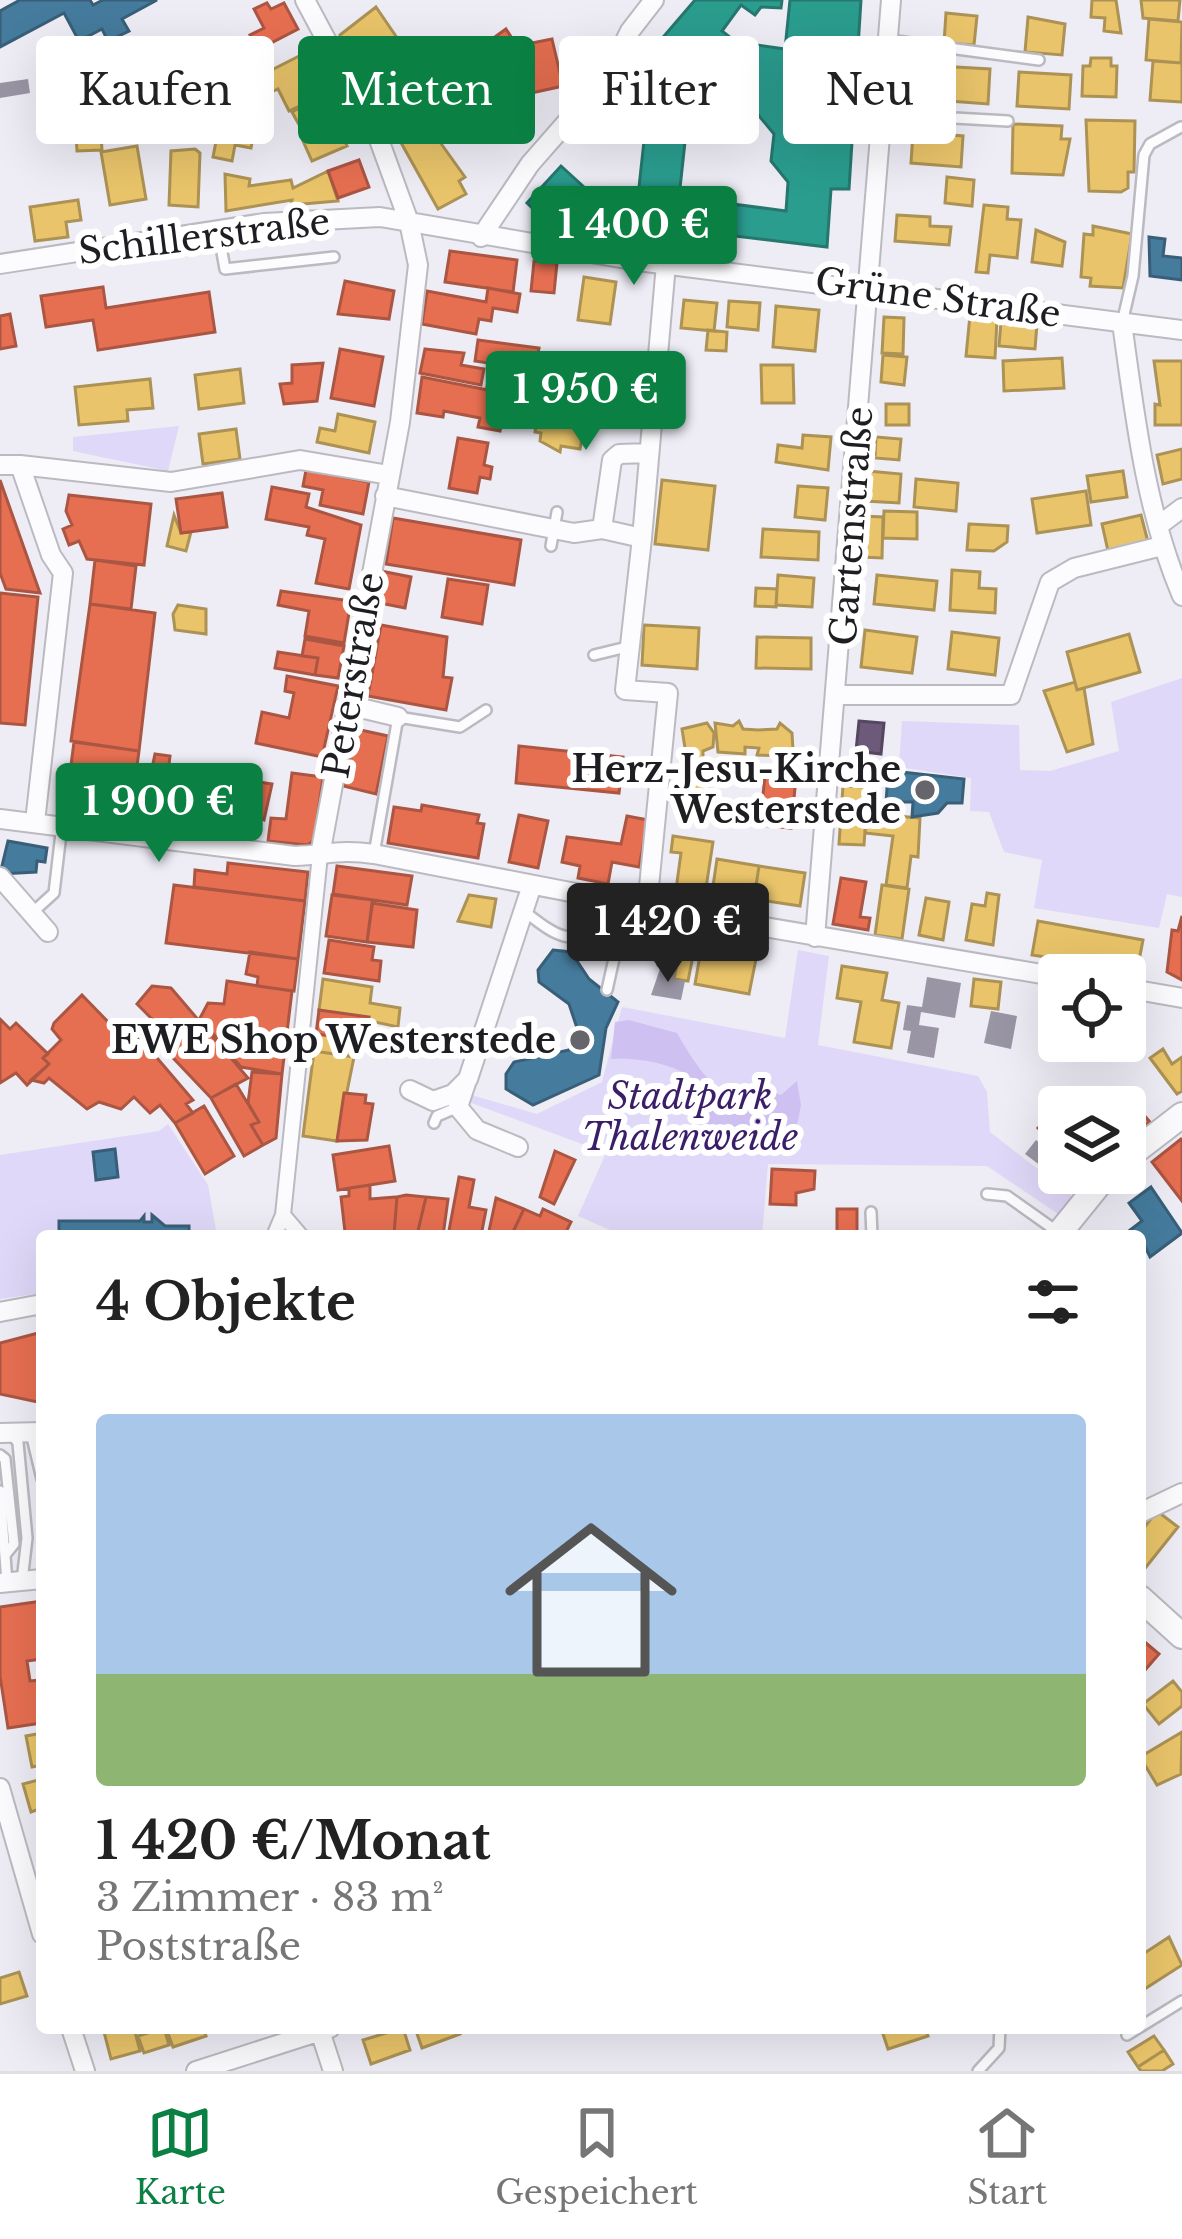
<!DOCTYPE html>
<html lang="de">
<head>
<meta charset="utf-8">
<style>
	:root { --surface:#fff; --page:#f6f6f6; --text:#222; --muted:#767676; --line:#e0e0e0; --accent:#0b8043 }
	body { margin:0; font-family:"Libre Baskerville",serif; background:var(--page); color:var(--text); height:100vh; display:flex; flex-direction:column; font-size:45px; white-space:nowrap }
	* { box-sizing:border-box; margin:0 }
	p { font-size:39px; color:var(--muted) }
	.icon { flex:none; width:66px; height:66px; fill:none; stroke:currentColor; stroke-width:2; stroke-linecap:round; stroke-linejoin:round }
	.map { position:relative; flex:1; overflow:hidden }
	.drawer { position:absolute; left:36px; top:1230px; width:1110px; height:804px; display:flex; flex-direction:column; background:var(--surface); border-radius:12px; box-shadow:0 12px 48px #0002 }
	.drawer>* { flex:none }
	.hud { position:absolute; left:36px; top:36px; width:1110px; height:108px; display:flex; gap:24px }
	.controls { position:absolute; left:1038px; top:954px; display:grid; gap:24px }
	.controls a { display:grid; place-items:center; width:108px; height:108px; border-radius:12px; background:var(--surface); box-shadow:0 12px 48px #0002; font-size:60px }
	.price { position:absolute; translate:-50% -102px; padding:0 27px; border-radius:12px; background:var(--accent); color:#fff; font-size:39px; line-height:78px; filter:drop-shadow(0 3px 6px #0008) }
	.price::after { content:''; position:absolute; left:50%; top:72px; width:36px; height:27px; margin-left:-18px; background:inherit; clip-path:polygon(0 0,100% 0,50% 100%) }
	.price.on { background:#222; color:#fff }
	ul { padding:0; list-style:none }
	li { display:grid; align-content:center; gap:24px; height:636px; padding:0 60px }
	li+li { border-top:3px solid var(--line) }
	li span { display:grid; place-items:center; height:372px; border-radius:12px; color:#555 }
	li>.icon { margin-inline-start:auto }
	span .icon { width:216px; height:216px; fill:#fffc; stroke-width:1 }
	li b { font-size:51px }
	h2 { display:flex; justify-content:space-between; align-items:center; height:144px; padding:0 60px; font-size:51px }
	.tag { padding:0 42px; border-radius:12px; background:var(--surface); box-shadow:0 12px 48px #0002; font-size:42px; line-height:108px }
	.tag.on { background:var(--accent); color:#fff }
	.dock { display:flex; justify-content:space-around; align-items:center; height:168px; border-top:3px solid var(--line); background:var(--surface); font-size:33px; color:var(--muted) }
	.dock a { display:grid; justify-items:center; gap:6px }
	.dock .on { color:var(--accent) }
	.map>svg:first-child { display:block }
	.green { fill:#e0d8f8 }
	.water { fill:#cec1f2 }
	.homes { fill:#e9c46a; stroke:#ac9254; stroke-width:3 }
	.shops { fill:#e76f51; stroke:#ab5643; stroke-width:3 }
	.offices { fill:#6d597a; stroke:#554760; stroke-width:3 }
	.schools { fill:#2a9d8f; stroke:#26776e; stroke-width:3; fill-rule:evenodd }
	.public { fill:#457b9d; stroke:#395f78; stroke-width:3 }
	.building { fill:#9a95a4 }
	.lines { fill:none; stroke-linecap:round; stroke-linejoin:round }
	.service-casing { stroke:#bbbac1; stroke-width:14 }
	.pedestrian-casing { stroke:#bbbac1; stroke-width:18 }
	.minor-casing { stroke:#bbbac1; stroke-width:22 }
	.tertiary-casing { stroke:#bbbac1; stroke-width:28 }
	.service { stroke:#fcfcfe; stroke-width:9 }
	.pedestrian { stroke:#fcfcfe; stroke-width:14 }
	.minor { stroke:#fcfcfe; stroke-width:18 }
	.tertiary { stroke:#fcfcfe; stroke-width:24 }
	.poi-dot { fill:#67656c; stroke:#fff; stroke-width:4.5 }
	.labels { text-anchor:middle; stroke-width:12; stroke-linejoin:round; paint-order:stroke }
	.street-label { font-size:36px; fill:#1e1d22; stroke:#fff }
	.poi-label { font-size:36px; font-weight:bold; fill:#1e1d22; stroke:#fff; text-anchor:end }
	.park-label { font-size:36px; font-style:italic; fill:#3a1e68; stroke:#fff }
</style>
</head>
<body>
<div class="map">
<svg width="1182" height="2071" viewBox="0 0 1182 2071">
	<rect width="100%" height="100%" fill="#eeecf5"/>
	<path class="green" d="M179 426 168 471 73 451V437Z
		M1182 678V897L1167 894 1159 928 1034 908 1042 860 1004 852 989 812 970 811 971 778 899 767 902 721 1019 725 1020 770 1050 771 1119 751 1111 702Z
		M798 950 829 956 818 1045 978 1076 987 1092 990 1132 1075 1198 1061 1216 987 1166 768 1164 762 1236H624L578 1216 606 1153 466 1101 468 1094 537 1114 602 1082 622 1007 785 1038Z
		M168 1124 208 1185 217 1236H42V1293L0 1299V1155L159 1131Z"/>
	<path class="water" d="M629 1020 677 1033C690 1055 715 1100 745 1100 753 1100 765 1094 773 1092L781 1095 797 1081 801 1105 797 1126 781 1132 761 1131 747 1148 721 1155 709 1145 716 1131 704 1122 710 1099C695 1066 644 1057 611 1059L615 1022Z"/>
	<path class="homes" d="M1092 0H1116L1121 33 1104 31 1105 18 1091 17Z
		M1141 0H1180L1178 21 1143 18Z
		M376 7 404 48 361 72 340 35Z
		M946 13 977 16 974 45 944 43Z
		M1028 17 1065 24 1062 55 1025 52Z
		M1149 19 1182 22 1181 63 1146 60Z
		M309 51 325 94 289 111 278 89 267 94 258 77Z
		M1091 58H1111V66H1117L1116 97 1082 96 1083 66H1090Z
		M1153 61 1182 63V102L1150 100Z
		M938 66 990 69 988 104 936 100Z
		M416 69 437 108 394 132 372 94Z
		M1019 72 1071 75 1069 109 1017 106Z
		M325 95 335 112 302 130 292 112Z
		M217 102 271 109 268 132 213 125Z
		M1086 120 1135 121 1134 172H1128V188L1121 192 1089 191Z
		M427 124 465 177 459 181 466 194 438 209 399 139Z
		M1013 124 1062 126 1061 139H1070L1063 175 1012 173Z
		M338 126 347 146 312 161 303 141Z
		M218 131 253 138 251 148 235 145 232 161 213 157Z
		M913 132 963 136 961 167 911 163Z
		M101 135 102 150 77 151 76 136Z
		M137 146 146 199 110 205 101 152Z
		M195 149 200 153 198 207 169 205 171 151Z
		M328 171 338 201 291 205 292 200 226 211 225 174 250 179 249 186 291 180 293 188Z
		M947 177 974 180 972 206 945 203Z
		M78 200 81 220 66 222 68 237 35 241 30 207Z
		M984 205 1008 207 1007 219 1021 220 1017 258 990 255 988 273 976 272Z
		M897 215 930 217V226L951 227 949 245 895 241Z
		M1093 226 1132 234 1123 288 1090 286 1091 278 1081 277 1084 234 1093 235Z
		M1036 230 1065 242 1062 266 1032 262Z
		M584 277 616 282 610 324 578 320Z
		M684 300 717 303 714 331 681 328Z
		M729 301 760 303 758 330 727 327Z
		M776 306 819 310 815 351 773 347Z
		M970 315 997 319 995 358 966 356Z
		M884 317 904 318 903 354 882 353Z
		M1001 322 1037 324 1035 349 999 346Z
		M708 330 727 332 726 351 706 350Z
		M883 355 907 357 904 385 881 382Z
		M1062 358 1064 388 1004 391 1003 361Z
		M1154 361H1182V425H1155V404L1160 405Z
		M761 365H793L794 403H762Z
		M240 369 244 403 199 409 195 375Z
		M150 379 153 408 127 410 128 421 79 425 75 387Z
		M886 404H909V425H886Z
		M548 405 587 412 580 449 561 446 560 452 540 441 541 433 535 432 538 414 546 415Z
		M338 414 375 422 369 453 317 442 320 428 335 431Z
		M236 429 240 459 203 464 199 434Z
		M803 435 831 437 828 470 776 462 778 445 802 448Z
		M876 437 901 439 899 460 875 458Z
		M1182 449V479L1163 484 1157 455Z
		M868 471 901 474 899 503 865 501Z
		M1123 471 1127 497 1091 502 1087 476Z
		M916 479 958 483 956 511 914 507Z
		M662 480 715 486 708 550 655 544Z
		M798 486 828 488 825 520 795 517Z
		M1086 491 1091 525 1037 533 1032 499Z
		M884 511 917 512V539L883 538Z
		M174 515 181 533 191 532 186 551 167 546Z
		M1141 515 1148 542 1108 551 1102 524Z
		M862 516 883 517 882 558 861 557Z
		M969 524 1008 526 1007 542 994 551 967 550Z
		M763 529 819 532 818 560 761 557Z
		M952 570 980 572 979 588 996 589 995 613 950 610Z
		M778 575 814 578 812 607 776 605Z
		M877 575 937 581 934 610 874 604Z
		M756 588 777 589 776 607 755 606Z
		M178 605 206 609V634L175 630 173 614Z
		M644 625 699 628 697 669 642 665Z
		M865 630 917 637 912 673 861 667Z
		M952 632 999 638 995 675 948 669Z
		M1129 634 1140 672 1077 690 1067 652Z
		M757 637 811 638V669L756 668Z
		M1075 682 1077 690 1084 688 1093 744 1067 752 1044 691Z
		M739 721 743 729 758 730 777 729 780 723 792 733 793 750 787 756 757 755 759 748 745 747V754L718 752 715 723 733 726Z
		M707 723 714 733 713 747 703 751V762L711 768 707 801H713L714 815 687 814 689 798 677 785 685 748 682 729Z
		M843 786 868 787 864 845 839 844Z
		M895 816 920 818 918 857 911 856 907 888 886 885 893 836 865 833 867 819 895 822Z
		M673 836 713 842 704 901 675 897 681 853 671 852Z
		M717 859 759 866 754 899 712 893Z
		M759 866 805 873 800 906 754 899Z
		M882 885 909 889 902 939 875 935Z
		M987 893 999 895 993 945 966 940 972 904 985 906Z
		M469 895 496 899 491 927 458 921Z
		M926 898 949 902 943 940 919 935Z
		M1038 921 1143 940 1137 971 1032 955Z
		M659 929 697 936 688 981 674 979 676 969 658 965Z
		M703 938 758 949 749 994 695 984Z
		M842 966 887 973 882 1000 899 1003 891 1048 854 1042 861 1002 837 998Z
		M323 979 372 987 370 1003 400 1008 398 1027 319 1010Z
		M974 979 1001 982 998 1009 971 1006Z
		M316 1034 357 1039 354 1057 314 1051Z
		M1163 1049 1172 1064 1182 1057V1091L1177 1094 1150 1058Z
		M314 1051 354 1057 337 1141 303 1136Z
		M1059 1157V1173H1092L1076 1193 1048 1171Z
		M1157 1511 1178 1527 1146 1567 1140 1562V1533Z
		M1173 1681 1182 1692V1706L1159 1724 1143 1704Z
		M1182 1732 1181 1774 1157 1785 1140 1757Z
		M42 1733V1765L32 1767 26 1736Z
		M42 1779V1808L31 1812 23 1784Z
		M1169 1937 1182 1965 1140 1992V1956Z
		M19 1972 27 1996 0 2004V1978Z
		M134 2028 140 2051 111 2059 104 2032Z
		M164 2028 169 2045 144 2053 138 2036Z
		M166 2028H203L206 2036 173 2047Z
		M403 2028 410 2050 371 2064 363 2040Z
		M415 2028H458L460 2034 422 2048Z
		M881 2028H925L928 2036 888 2049Z
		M1154 2036 1164 2050 1138 2067 1128 2052Z
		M1164 2050 1173 2064 1162 2071H1141L1138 2067Z"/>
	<path class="shops" d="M267 3 271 9 284 3 298 29 246 56 243 50 253 41 250 35 264 28 254 9Z
		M506 29 517 46 527 94 500 114 497 110 484 118 468 93 494 72 478 49Z
		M552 39 563 86 527 94 517 46Z
		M359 160 369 187 338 198 328 171Z
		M450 251 517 260 513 292 445 282Z
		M534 261 557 263 554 293 531 291Z
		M345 281 394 291 389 319 338 314Z
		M103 287 106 308 209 292 215 332 98 350 93 320 46 327 41 296Z
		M488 288 520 294 517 312 493 308 491 321 479 319 476 334 422 324 427 291 486 302Z
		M10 314 16 346 0 349V316Z
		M478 340 539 348 535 370 475 361Z
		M340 349 383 357 374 406 331 398Z
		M425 349 464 353 461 365 484 369 481 385 420 373Z
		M323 363 317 401 284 404 280 384 292 383V365Z
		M489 374 523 379 521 393 487 387Z
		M422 377 508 394 500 431 478 427 480 418 444 411 443 417 417 413Z
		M458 438 488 443 484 465 492 467 490 479 480 477 477 493 449 488Z
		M306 470 369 482 363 514 320 505 323 490 303 486Z
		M0 480 40 593 6 589 0 573Z
		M272 487 309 494 306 507 361 525 349 589 316 583 325 539 307 535 309 527 266 519Z
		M222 493 227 527 181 533 176 499Z
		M69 495 151 504 144 565 87 559 79 541 69 545 63 529 72 525 66 511Z
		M393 518 521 540 514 585 386 564Z
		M95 560 136 566 131 609 90 604Z
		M376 570 411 577 405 608 370 601Z
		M448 579 488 585 482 624 442 617Z
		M281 591 351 601 344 643 305 636 309 611 278 605Z
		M0 593 38 597 25 725 0 723Z
		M90 604 155 613 139 751 71 741Z
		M381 625 447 637 443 677 452 678 446 710 368 696Z
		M305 639 344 646 338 678 315 675 318 658 302 656Z
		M278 652 318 658 315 675 275 668Z
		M287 676 338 686 322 757 256 743 262 712 289 718 294 693 285 691Z
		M356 729 388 736 376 794 343 786Z
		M74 742 139 751 130 819 65 811Z
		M519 746 623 757 619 793 516 783Z
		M155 754 170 756 167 781 193 784 190 810 178 809 176 831 146 827 149 797 163 799 164 789 148 787Z
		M292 773 323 777 314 840 308 845 268 841 271 818 286 819Z
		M765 775 796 778 791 828 760 825Z
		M222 781 239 783 232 835 200 831 207 785 221 787Z
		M259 782 272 784 264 820 249 814Z
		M422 805 479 815 477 823 484 824 478 858 388 843 394 807 421 811Z
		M519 815 548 821 538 868 509 862Z
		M627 816 648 820 639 867 612 862 608 884 578 878 580 866 562 862 567 837 621 844Z
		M228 863 308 872 305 901 194 887 195 870 227 874Z
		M337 866 412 876 407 905 333 894Z
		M841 878 866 882 860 917 870 918 868 930 833 924Z
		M174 885 305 901 298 959 166 943Z
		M332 895 373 900 367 942 326 936Z
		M372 903 417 910 413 947 367 942Z
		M1182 916V980L1167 972 1172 930 1178 931Z
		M329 940 374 947 372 960 381 961 379 981 324 973Z
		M250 952 298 959 294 991 257 986 258 977 246 974Z
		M227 981 292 991 282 1074 241 1067 200 1018 208 1003 224 1004Z
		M152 986 171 988 248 1078 211 1098 157 1041 166 1033 137 1004Z
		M82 995 113 1027 125 1029 124 1035 133 1045 140 1038 193 1100 186 1104 193 1113 175 1123 160 1105 150 1113 134 1097 121 1109 99 1102 87 1109 49 1078 44 1083 31 1080 49 1064 43 1058 61 1040 52 1029 54 1023Z
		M319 1010 369 1017 365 1040 316 1034Z
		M0 1019 10 1029 16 1023 48 1054 43 1058 49 1064 27 1085 16 1073 0 1083Z
		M252 1072 282 1074 276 1138 263 1145 251 1125 259 1122 248 1103Z
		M236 1084 259 1122 251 1125 263 1145 244 1156 211 1098Z
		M344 1093 366 1095 365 1103 373 1104 367 1140 337 1141Z
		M1132 1101 1150 1122 1126 1142 1125 1107Z
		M204 1106 234 1156 205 1174 175 1123Z
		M1059 1108V1136L1052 1142 1038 1128Z
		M1181 1139 1182 1140V1201L1152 1162Z
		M389 1146 395 1181 338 1190 333 1155Z
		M555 1151 575 1160 554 1204 540 1197Z
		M772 1169 815 1171 814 1189 796 1193V1205L770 1204Z
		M459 1177 474 1180 469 1207 486 1210 481 1236H448Z
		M370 1185V1199L397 1197 394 1235 345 1232 341 1197 349 1196V1188Z
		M406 1195 426 1197 417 1235H394L397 1197Z
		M426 1197 448 1199 443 1236 417 1235Z
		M496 1198 524 1209 511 1236H488Z
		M524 1209 540 1216 543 1209 571 1222 564 1236H511Z
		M837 1209H857V1236H837Z
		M42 1332V1403L0 1394V1343Z
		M42 1601V1659L27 1661 30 1681 42 1680V1723L8 1728 0 1676V1607Z
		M1140 1638 1159 1654 1140 1676Z"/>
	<path class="offices" d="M859 721 884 723 881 754 856 751Z"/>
	<path class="schools" d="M695 0H782L781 8 761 7 755 15 741 5 722 31 736 42 785 49 790 0H861L849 189H831L827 247 635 224 645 132 632 131 633 111 673 121 675 113 652 110 653 102 628 100 646 57ZM715 103 750 105 774 134 771 161 788 182 786 211 679 197 685 142 704 128 706 110Z
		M561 166 584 187 550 225 527 203Z"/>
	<path class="public" d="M20 0H90L93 5 103 0H157L122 19 129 31 108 41 102 29 79 41 64 13 0 47V11Z
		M1149 237 1165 239 1163 256 1182 258V280L1150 276Z
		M889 762H894L893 771 964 779 962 803H947L938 813 912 817 913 802H886Z
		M8 841 47 848 45 862 37 861 36 872 0 874Z
		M553 950 571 952 589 979 618 1002 606 1028 599 1075 533 1105 506 1089V1074L514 1062 569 1050 577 1028 569 1004 539 982 538 970Z
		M115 1149 118 1177 96 1180 93 1152Z
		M1151 1187 1182 1233 1150 1257 1140 1236 1130 1230 1142 1221 1129 1203Z
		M152 1215 165 1226H189V1236H59V1221H140L144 1216V1222H152Z"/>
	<path class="building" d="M28 79 30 93 0 98V83Z
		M661 966 676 969 674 979 685 981 681 1000 651 995Z
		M927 977 961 983 955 1018 921 1012 919 1025 939 1028 934 1058 907 1053 911 1031 903 1030 907 1005 922 1007Z
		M1050 1004 1059 1006 1063 1049 1050 1047 1052 1036 1045 1035Z
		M991 1011 1017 1016 1011 1049 984 1043Z
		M1036 1140 1052 1152 1041 1166 1025 1154Z"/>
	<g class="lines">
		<defs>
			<path id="service" d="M889 40 1039 60
				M883 114 1008 121
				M218 230 225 269 334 257
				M1122 323 1133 276 1144 155 1150 144 1181 127
				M551 546 557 512
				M594 655 631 646
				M374 854 398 717 460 727 486 710
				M33 912 54 893 62 825
				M525 912C553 933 569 948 601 927L607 898
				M601 927 615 954 607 990
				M434 1123 437 1116 458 1107
				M987 1194 1007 1196 1055 1230
				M871 1212 872 1236
				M11 1433 18 1443 27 1538 22 1581
				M31 1433 42 1479
				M0 1455 5 1459 14 1544 6 1554
				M0 1491 7 1582
				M1140 2027 1182 2001
				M1127 2035 1138 2028
				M978 2071 999 2048 1000 2028"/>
			<path id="pedestrian" d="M283 1215 301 1236
				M274 1236 283 1215 320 855"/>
			<path id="minor" d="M305 0 378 137 409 222 418 265 400 422 320 855
				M481 237 530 164 608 75 630 31 654 0
				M0 264 264 223 380 217 638 261 1182 330
				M1122 323C1135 416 1145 509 1182 596
				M0 465H20L51 555 63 573 35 822
				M20 465 171 482 300 460 389 475
				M385 496 574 533 602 529 642 538 666 264
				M1158 526 1182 508
				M602 529 612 460 619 454 649 453
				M642 538 625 690 668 693 647 907
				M838 695H1011L1050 582 1074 568 1162 546
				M348 705 398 717
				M0 819 295 856C327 855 339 849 374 854L653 908 1059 977
				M0 877 48 932
				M815 937 891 0
				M1125 988 1182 998
				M466 1083 458 1107 477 1130 518 1147
				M410 1090 433 1101 453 1094 468 1079 532 885
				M0 1312 42 1304
				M0 1433 42 1432
				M1140 1513 1182 1493
				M0 1583 42 1579
				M0 1788 42 1934
				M71 2028 85 2071
				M320 2031 333 2071
				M196 2071 330 2028"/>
			<path id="tertiary" d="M1125 1159 1182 1115
				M1057 1236 1108 1173
				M1140 1598 1182 1636"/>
		</defs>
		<use href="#service" class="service-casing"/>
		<use href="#pedestrian" class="pedestrian-casing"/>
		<use href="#minor" class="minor-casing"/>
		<use href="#tertiary" class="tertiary-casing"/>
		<use href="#service" class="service"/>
		<use href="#pedestrian" class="pedestrian"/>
		<use href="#minor" class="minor"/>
		<use href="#tertiary" class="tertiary"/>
	</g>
	<g class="poi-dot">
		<circle cx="925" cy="790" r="12"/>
		<circle cx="580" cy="1040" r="12"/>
	</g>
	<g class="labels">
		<g class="street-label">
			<text transform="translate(204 236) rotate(-7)" y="13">Schillerstraße</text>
			<text transform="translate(938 297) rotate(8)" y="13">Grüne Straße</text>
			<text transform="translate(851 526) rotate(-86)" y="13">Gartenstraße</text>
			<text transform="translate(353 675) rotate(-80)" y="13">Peterstraße</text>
		</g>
		<g class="poi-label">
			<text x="901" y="782">Herz-Jesu-Kirche<tspan x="901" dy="41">Westerstede</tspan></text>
			<text x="556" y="1053">EWE Shop Westerstede</text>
		</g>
		<g class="park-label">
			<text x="690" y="1109">Stadtpark<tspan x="690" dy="41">Thalenweide</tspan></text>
		</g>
	</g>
</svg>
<div class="controls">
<a><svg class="icon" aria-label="locate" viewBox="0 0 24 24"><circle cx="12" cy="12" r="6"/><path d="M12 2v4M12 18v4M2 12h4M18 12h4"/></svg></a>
<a><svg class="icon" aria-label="layers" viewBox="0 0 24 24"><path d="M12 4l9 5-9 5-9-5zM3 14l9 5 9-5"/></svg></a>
</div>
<b class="price" style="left:634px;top:288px">1 400 €</b>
<b class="price" style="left:586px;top:453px">1 950 €</b>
<b class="price" style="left:159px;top:865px">1 900 €</b>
<b class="price on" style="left:668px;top:985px">1 420 €</b>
<div class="hud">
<a class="tag">Kaufen</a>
<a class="tag on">Mieten</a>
<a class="tag">Filter</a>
<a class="tag">Neu</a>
</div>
<section class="drawer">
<h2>4 Objekte<svg class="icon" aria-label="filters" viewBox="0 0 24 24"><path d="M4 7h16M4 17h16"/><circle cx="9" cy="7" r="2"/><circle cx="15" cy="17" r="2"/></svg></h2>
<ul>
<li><span style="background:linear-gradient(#a9c7e8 70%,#8fb573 0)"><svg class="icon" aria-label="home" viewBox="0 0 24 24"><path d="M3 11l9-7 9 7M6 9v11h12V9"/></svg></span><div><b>1 420 €/Monat</b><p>3 Zimmer · 83 m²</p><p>Poststraße</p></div></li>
</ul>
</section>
</div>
<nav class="dock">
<a class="on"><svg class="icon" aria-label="map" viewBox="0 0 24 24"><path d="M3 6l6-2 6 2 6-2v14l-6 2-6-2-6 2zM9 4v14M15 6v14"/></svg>Karte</a>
<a><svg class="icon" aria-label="saved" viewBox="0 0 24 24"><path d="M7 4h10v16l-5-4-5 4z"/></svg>Gespeichert</a>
<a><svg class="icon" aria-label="home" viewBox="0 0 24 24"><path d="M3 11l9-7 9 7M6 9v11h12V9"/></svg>Start</a>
</nav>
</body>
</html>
